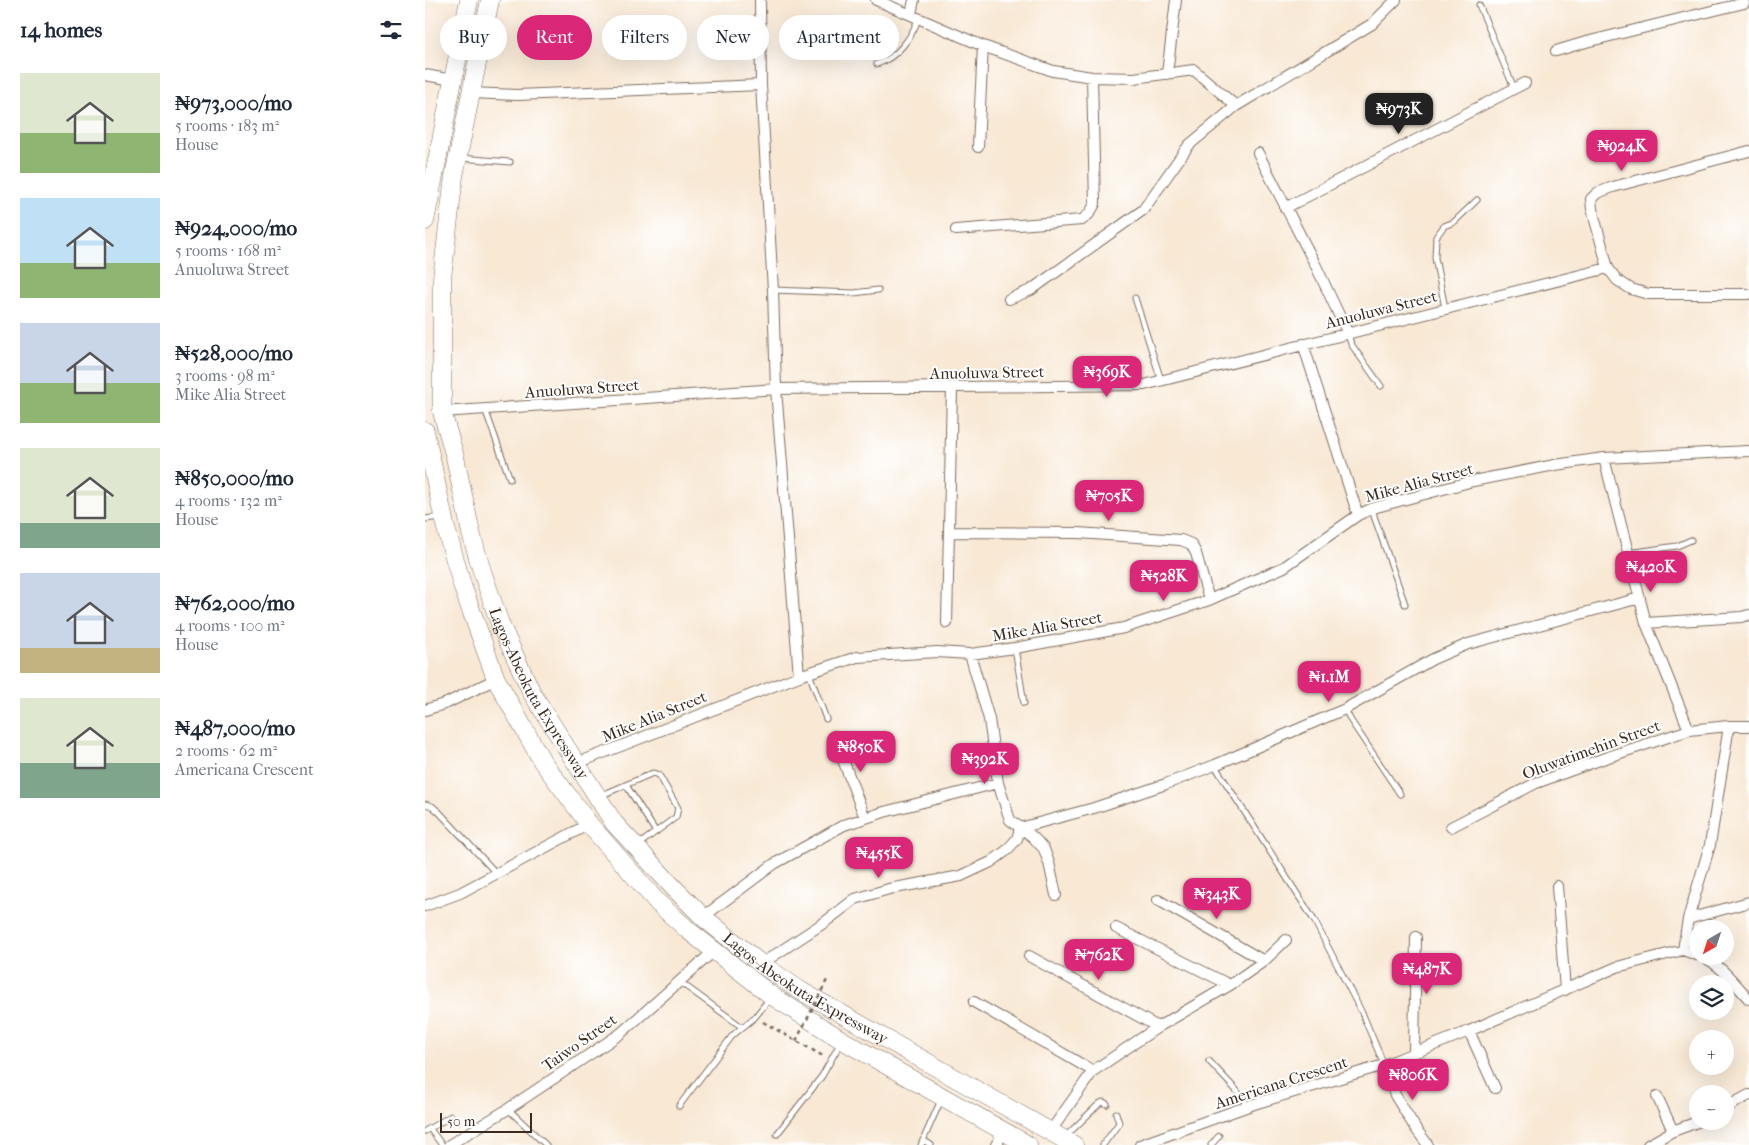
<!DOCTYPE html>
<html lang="en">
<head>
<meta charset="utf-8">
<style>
	:root { --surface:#fff; --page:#f2f2f3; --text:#1f2937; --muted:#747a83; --accent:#db2777 }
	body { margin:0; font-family:"IM FELL French Canon",serif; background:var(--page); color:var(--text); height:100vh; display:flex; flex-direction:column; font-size:19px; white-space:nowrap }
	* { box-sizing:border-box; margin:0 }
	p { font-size:16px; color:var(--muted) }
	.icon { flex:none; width:28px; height:28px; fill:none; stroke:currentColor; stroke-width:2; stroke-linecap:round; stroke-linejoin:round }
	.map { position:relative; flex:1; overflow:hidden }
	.details { display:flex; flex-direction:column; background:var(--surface); width:425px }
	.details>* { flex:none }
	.guide { position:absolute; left:15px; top:15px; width:475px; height:45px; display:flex; gap:10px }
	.needle { width:32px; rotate:219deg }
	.buttons { position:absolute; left:1264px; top:920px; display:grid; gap:10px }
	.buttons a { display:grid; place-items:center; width:45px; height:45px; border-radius:50%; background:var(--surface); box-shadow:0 5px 20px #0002; font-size:25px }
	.scale { position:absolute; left:15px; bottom:12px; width:92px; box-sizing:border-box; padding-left:5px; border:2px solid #3b2a1e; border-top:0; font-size:14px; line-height:18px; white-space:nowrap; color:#3b2a1e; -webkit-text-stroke:4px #fff; paint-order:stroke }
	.price { position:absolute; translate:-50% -42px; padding:0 11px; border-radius:10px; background:var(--accent); color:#fff; font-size:16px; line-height:32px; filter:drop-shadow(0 1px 2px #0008) }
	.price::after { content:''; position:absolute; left:50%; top:30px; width:15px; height:11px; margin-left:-8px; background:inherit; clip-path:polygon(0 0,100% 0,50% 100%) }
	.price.active { background:#222; color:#fff }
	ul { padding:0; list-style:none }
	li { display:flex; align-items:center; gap:15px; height:125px; padding:0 20px }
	li span { display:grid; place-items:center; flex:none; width:140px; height:100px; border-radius:0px; color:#555 }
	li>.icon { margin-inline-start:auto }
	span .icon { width:60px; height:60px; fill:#fffc; stroke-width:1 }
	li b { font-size:21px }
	h2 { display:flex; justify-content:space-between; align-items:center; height:60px; padding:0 20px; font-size:21px }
	.chip { padding:0 18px; border-radius:22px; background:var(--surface); box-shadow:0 5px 20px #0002; font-size:18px; line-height:45px }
	.chip.active { background:var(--accent); color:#fff }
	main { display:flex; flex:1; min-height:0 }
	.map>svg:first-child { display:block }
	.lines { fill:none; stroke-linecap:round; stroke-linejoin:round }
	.service-casing { stroke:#7d6c5e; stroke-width:7 }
	.minor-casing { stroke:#7d6c5e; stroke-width:12 }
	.trunk-casing { stroke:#7d6c5e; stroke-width:19 }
	.path { stroke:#7d6c5e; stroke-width:2.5; stroke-dasharray:4 4; stroke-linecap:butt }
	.service { stroke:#fff; stroke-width:5 }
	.minor { stroke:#fff; stroke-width:10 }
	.trunk { stroke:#fff; stroke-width:18 }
	.path-bridge { stroke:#7d6c5e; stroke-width:2.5; stroke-dasharray:4 4; stroke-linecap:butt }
	.labels { text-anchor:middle; stroke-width:4; stroke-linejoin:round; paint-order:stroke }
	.street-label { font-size:16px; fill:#3b2a1e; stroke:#fff }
</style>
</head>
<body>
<main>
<section class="details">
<h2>14 homes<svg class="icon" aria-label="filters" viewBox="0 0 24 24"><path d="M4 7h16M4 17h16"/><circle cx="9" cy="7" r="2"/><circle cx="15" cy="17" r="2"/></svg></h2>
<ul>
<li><span style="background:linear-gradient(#dfe7d0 60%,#8fb573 0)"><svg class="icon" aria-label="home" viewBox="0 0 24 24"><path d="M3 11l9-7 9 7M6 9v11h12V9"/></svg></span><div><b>₦973,000/mo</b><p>5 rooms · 183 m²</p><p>House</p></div></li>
<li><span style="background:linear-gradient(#bfe0f5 65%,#8fb573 0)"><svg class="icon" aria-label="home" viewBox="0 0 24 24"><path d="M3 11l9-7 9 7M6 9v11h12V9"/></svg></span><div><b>₦924,000/mo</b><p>5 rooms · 168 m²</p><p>Anuoluwa Street</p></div></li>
<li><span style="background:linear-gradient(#c9d6e8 60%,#8fb573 0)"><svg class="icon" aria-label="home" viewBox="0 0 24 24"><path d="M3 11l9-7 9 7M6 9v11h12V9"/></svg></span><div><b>₦528,000/mo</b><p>3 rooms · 98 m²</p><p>Mike Alia Street</p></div></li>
<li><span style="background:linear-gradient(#dfe7d0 75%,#7fa58c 0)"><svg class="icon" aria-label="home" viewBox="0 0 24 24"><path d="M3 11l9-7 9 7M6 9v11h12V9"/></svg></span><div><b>₦850,000/mo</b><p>4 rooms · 132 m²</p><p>House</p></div></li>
<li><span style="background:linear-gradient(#c9d6e8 75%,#c2b280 0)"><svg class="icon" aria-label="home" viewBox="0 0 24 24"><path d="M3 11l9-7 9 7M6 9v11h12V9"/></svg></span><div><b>₦762,000/mo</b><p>4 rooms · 100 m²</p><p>House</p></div></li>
<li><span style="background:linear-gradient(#dfe7d0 65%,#7fa58c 0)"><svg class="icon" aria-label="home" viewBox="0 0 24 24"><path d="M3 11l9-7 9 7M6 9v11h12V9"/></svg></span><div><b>₦487,000/mo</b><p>2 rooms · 62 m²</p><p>Americana Crescent</p></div></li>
</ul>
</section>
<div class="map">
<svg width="1324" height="1145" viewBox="0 0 1324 1145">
	<rect width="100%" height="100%" fill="#fff"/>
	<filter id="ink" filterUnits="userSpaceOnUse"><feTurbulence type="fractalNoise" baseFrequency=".02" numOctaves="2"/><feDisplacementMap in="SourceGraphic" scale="10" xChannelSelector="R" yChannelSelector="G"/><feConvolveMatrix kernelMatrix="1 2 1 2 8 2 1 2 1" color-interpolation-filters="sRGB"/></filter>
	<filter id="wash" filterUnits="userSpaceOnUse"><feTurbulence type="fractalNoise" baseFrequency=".0096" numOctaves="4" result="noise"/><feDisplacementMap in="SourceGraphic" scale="20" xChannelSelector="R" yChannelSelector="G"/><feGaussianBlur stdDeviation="1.12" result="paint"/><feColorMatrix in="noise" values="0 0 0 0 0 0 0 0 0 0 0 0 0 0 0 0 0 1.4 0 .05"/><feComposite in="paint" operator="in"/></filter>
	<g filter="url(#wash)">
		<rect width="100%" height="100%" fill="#f8e8d4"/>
	</g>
	<g filter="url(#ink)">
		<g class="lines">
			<defs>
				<path id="service" d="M1054 5 1089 88
					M452 64C472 58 487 37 493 19
					M36 158 85 162
					M348 290 429 293 453 290
					M710 298 736 380
					M1020 308 1010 258 1011 237 1019 226 1029 222 1052 200
					M923 334 926 344 956 386
					M60 409 85 479
					M948 508 949 516 980 604
					M0 519 15 517
					M1203 553 1252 546 1266 540
					M590 648 599 703
					M384 673 401 719
					M920 709 926 721 975 794
					M790 766 889 920 938 1015 959 1065
					M201 785 231 832
					M175 796 228 773 234 775 253 808 251 817 213 845
					M0 804 7 806 14 812 72 874
					M255 982 317 1027
					M784 1061 812 1091 823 1106
					M254 1106 308 1035 330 1017 345 998
					M83 1109 121 1145
					M5 1129 17 1145
					M0 1131 26 1116
					M352 1134 397 1076 416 1042
					M640 1137 674 1104 678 1102 682 1104
					M498 1140 506 1145
					M496 1145 516 1100
					M678 1145 694 1123 691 1113
					M786 1145 794 1136"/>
				<path id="minor" d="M335 0 336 85 348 290 351 389 374 676
					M451 0 558 46 628 71 667 77 709 78 769 70 811 106
					M486 14 489 0
					M1131 51 1161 42 1319 3
					M742 74 751 0
					M0 75 28 80
					M46 93 92 95 336 85
					M553 147 558 46
					M833 153 891 266 923 334
					M860 208 1100 83
					M531 230 657 220 664 214 670 204 667 77
					M1183 268 1167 209 1166 199 1172 193 1188 187 1324 151
					M584 299 606 290 718 210 764 145 811 106 947 24 971 0
					M878 344 933 515
					M17 412 351 389 719 385 1183 268 1192 280 1206 289 1223 294H1324
					M1179 458 1221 623 1264 730
					M525 532 653 533 756 540 766 544 771 553 784 600
					M522 623 527 388
					M1221 623 1316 617 1324 615
					M545 654 564 719 573 783 585 820 608 837 619 849 624 863 631 895
					M0 710 22 703 71 679
					M409 736 440 818
					M150 764 374 676 432 657 512 652 545 654 590 648 699 628 784 600 859 567 933 515 948 508 1048 481 1130 465 1179 458 1324 451
					M1026 827 1111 783 1180 758 1264 730 1304 726H1324
					M1132 886 1140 990
					M733 900 839 961
					M0 906 35 893 164 824
					M278 917 349 864 419 825 459 812 573 783
					M1263 919 1324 902
					M691 928 805 985
					M1272 955 1258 950 1263 919 1285 845 1304 726
					M604 956 733 1027
					M1277 956C1296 965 1310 984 1324 999
					M336 964 400 922 430 899 464 889 536 876 566 862 581 851 592 839 595 828 669 808 741 784 790 765 920 709 1008 659 1043 644 1215 598
					M549 1002 668 1071
					M1044 1031 1070 1088
					M989 1052 991 937
					M959 1065 970 1095 991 1129 1003 1145
					M1232 1096 1248 1131
					M1300 1108 1324 1095
					M625 1132 668 1071 733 1027 805 985 839 961 861 940
					M24 1145 83 1109 195 1034 290 950
					M571 1145 579 1131
					M715 1145 829 1104 959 1065 1044 1031 1192 967 1258 950
					M1223 1145 1248 1131 1275 1121"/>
				<g id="trunk">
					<path id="s1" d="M65 0 29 176 17 278V412L30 457 46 533 56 568 75 624 107 693 189 823 248 887 278 917 336 964 376 991 649 1145"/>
					<path d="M0 221 44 0"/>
					<path d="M0 431 20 525 38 588 71 679 117 761 164 824 233 903 264 931 347 996 417 1040 603 1145"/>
				</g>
			</defs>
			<use href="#service" class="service-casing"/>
			<use href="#minor" class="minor-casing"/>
			<use href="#trunk" class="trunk-casing"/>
			<path class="path" d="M338 1022 398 1056"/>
			<use href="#service" class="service"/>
			<use href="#minor" class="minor"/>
			<use href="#trunk" class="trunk"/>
			<path class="path-bridge" d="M371 1041 403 978"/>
		</g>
	</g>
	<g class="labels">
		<g class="street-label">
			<text transform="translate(956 309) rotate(-14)" y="6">Anuoluwa Street</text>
			<text transform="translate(562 372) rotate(-1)" y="6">Anuoluwa Street</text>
			<text transform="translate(157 388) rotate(-4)" y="6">Anuoluwa Street</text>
			<text transform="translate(994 482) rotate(-15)" y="6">Mike Alia Street</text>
			<text transform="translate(622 626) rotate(-10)" y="6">Mike Alia Street</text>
			<text dy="6" stroke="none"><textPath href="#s1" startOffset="716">Lagos-Abeokuta Expressway</textPath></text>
			<text transform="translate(229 716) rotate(-22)" y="6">Mike Alia Street</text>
			<text transform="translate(1166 749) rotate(-20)" y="6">Oluwatimehin Street</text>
			<text dy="6" stroke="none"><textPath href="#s1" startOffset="1121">Lagos-Abeokuta Expressway</textPath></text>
			<text transform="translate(154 1042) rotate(-35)" y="6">Taiwo Street</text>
			<text transform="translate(856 1082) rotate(-18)" y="6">Americana Crescent</text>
		</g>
	</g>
</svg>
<div class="buttons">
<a><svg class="needle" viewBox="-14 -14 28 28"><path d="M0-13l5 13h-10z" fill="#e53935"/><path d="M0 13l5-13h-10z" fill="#747a83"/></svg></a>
<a><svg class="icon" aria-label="layers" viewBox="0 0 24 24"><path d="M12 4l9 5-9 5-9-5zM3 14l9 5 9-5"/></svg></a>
<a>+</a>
<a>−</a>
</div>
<div class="scale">50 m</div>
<b class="price active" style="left:974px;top:135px">₦973K</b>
<b class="price" style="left:1197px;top:172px">₦924K</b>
<b class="price" style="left:682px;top:398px">₦369K</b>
<b class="price" style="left:684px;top:522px">₦705K</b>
<b class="price" style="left:1226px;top:593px">₦420K</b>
<b class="price" style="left:739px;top:602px">₦528K</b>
<b class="price" style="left:904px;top:703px">₦1.1M</b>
<b class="price" style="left:436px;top:773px">₦850K</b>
<b class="price" style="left:560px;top:785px">₦392K</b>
<b class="price" style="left:454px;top:879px">₦455K</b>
<b class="price" style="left:792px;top:920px">₦343K</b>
<b class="price" style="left:674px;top:981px">₦762K</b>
<b class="price" style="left:1002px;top:995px">₦487K</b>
<b class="price" style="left:988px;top:1101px">₦806K</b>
<div class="guide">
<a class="chip">Buy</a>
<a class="chip active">Rent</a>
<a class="chip">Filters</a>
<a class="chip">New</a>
<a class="chip">Apartment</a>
</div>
</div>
</main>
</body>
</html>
